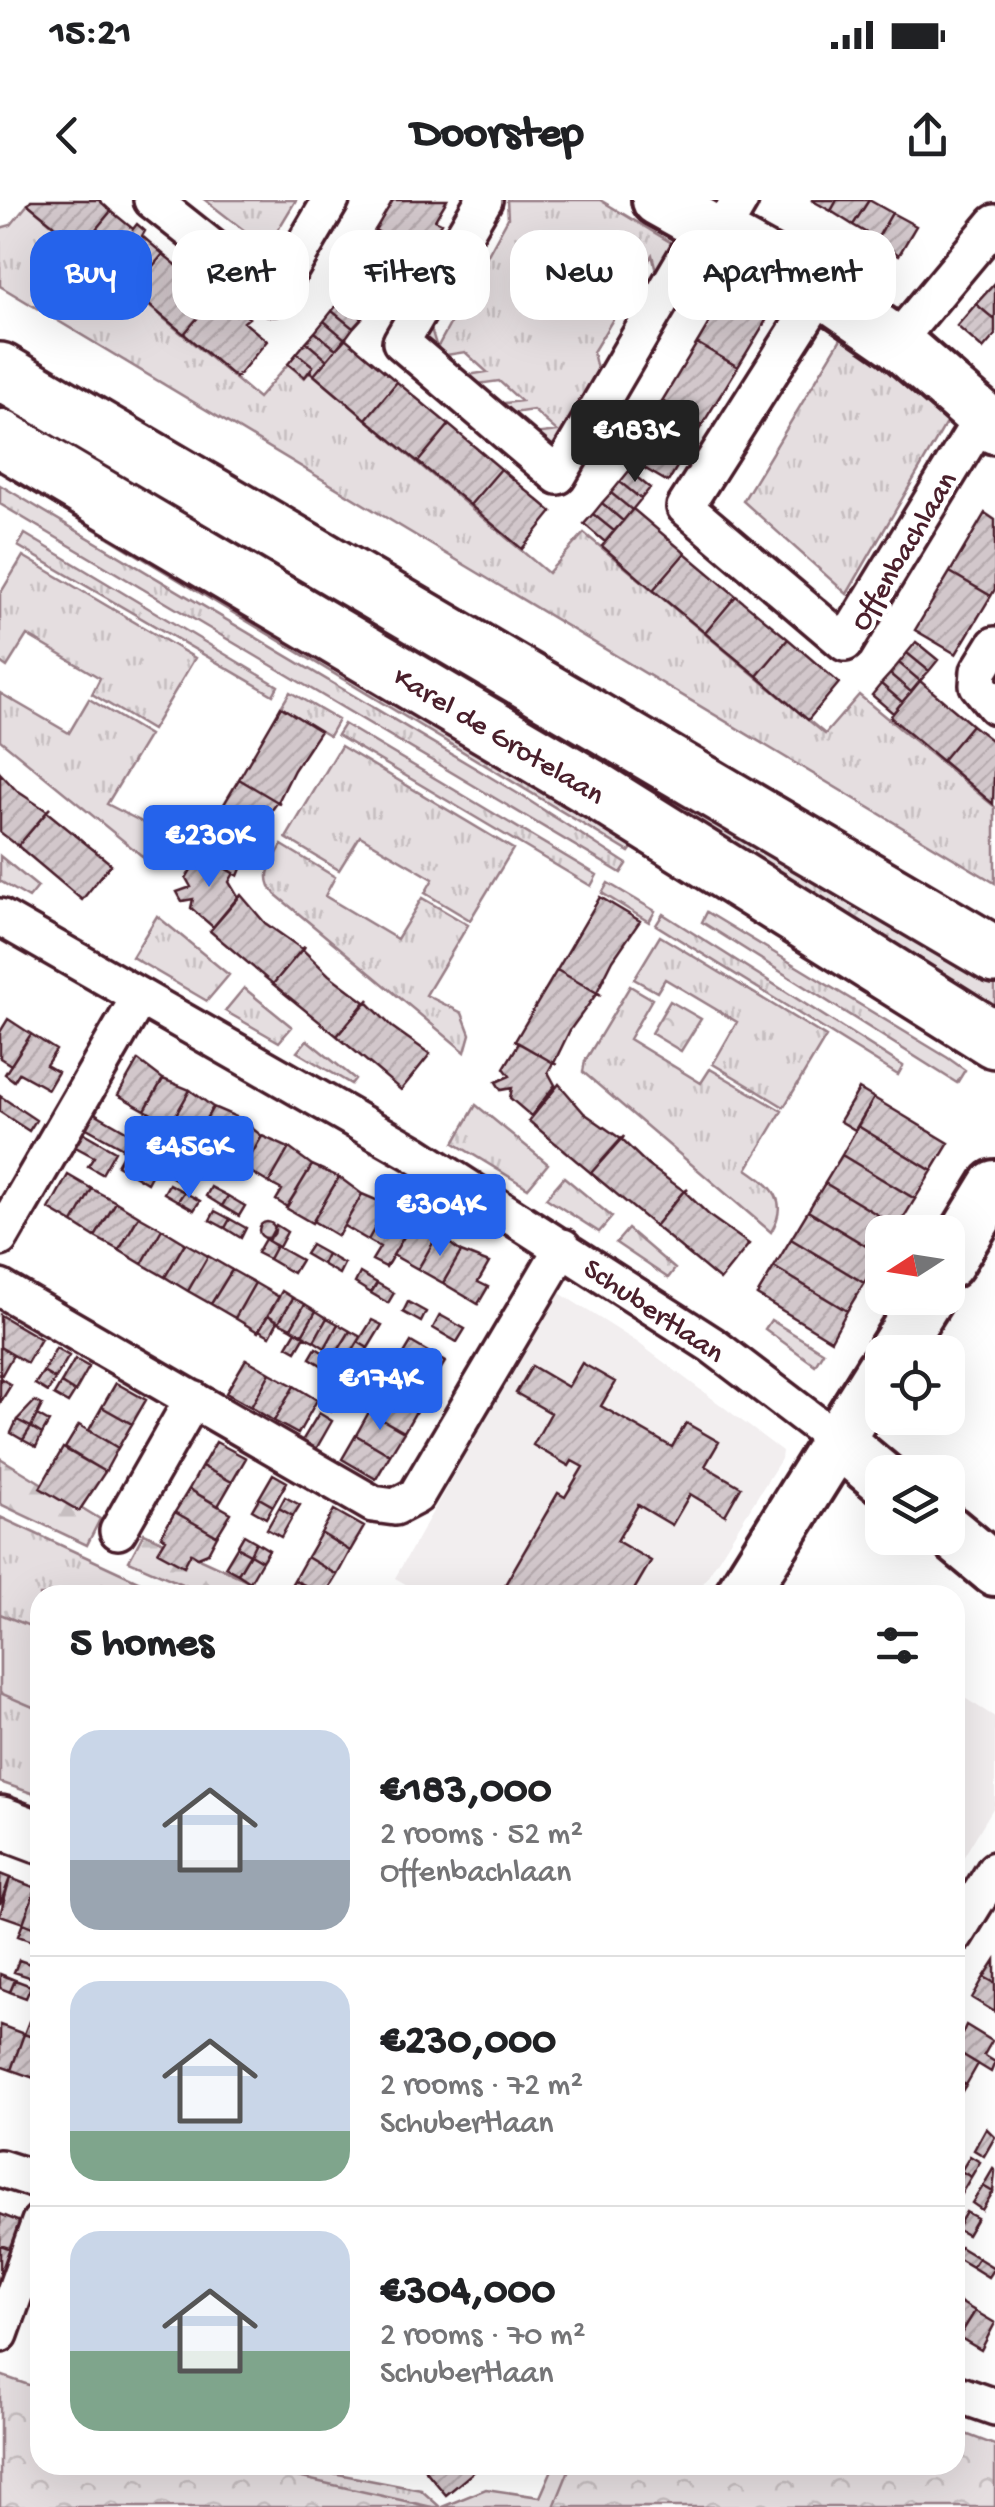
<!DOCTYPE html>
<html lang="en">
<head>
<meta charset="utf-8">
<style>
	:root { --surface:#fff; --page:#f2f2f2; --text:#202124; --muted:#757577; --line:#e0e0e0; --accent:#2563eb }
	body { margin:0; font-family:"Gochi Hand",sans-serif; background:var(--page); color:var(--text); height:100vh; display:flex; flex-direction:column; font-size:38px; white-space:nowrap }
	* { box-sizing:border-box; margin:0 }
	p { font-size:32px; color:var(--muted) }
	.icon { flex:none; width:55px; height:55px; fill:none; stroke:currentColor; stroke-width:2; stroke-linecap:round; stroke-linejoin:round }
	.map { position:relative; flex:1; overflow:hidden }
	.details { position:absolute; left:30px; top:1385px; width:935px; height:890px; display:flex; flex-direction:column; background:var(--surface); border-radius:30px; box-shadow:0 10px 40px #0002 }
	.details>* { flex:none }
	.hud { position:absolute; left:30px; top:30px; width:935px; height:90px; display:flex; gap:20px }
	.needle { width:65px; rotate:258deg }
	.tools { position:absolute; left:865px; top:1015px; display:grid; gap:20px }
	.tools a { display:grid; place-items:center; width:100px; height:100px; border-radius:20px; background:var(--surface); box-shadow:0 10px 40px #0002; font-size:50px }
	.price { position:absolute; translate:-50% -85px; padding:0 22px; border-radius:10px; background:var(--accent); color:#fff; font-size:32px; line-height:65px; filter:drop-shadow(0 2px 5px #0008) }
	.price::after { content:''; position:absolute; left:50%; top:60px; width:30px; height:22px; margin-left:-15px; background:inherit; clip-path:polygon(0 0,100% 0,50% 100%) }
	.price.active { background:#222; color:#fff }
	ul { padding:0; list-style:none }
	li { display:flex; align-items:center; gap:30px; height:250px; padding:0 40px }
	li+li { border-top:2px solid var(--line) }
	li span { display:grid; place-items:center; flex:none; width:280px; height:200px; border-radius:30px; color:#555 }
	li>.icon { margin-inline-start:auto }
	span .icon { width:120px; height:120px; fill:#fffc; stroke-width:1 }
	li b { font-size:42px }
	h2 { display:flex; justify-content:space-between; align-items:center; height:120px; padding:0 40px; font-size:42px }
	.chip { padding:0 35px; border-radius:30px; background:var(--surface); box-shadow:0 10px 40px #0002; font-size:35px; line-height:90px }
	.chip.active { background:var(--accent); color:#fff }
	.status { display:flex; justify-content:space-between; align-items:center; height:70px; padding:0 50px; background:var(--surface); direction:ltr }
	.status svg { height:28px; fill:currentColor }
	header { display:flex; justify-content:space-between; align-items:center; height:130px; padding:0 40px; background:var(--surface); font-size:45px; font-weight:700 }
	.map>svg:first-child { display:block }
	.built { fill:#f2eeef }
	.grass { fill:url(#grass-tufts); stroke:#987e86; stroke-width:2.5 }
	.forest { fill:url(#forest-firs); stroke:#987e86; stroke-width:2.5 }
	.park { fill:url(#park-crowns); stroke:#987e86; stroke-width:2.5 }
	.garden { fill:#e5dee0; stroke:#987e86; stroke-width:2.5 }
	.building { fill:url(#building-hatch); stroke:#4a1f2b; stroke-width:2.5 }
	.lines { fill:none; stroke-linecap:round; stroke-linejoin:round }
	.street-casing { stroke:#4a1f2b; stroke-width:42 }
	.secondary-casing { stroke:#4a1f2b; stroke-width:58 }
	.primary-casing { stroke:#4a1f2b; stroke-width:62 }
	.street { stroke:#fff; stroke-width:35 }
	.secondary { stroke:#fff; stroke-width:50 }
	.primary { stroke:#fff; stroke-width:55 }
	.labels { text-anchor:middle; stroke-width:9; stroke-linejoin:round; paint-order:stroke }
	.street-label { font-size:30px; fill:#4a1f2b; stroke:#fff }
</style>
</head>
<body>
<div class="status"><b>15:21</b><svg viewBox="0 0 49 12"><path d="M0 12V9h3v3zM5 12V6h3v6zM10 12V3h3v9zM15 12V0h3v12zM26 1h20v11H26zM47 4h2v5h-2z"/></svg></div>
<header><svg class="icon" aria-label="back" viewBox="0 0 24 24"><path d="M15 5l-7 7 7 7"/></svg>Doorstep<svg class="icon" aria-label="share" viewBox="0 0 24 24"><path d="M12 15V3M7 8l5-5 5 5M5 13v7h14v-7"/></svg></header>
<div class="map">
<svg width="995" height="2307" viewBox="0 0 995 2307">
	<defs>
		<pattern id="grass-tufts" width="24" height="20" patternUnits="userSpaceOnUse" patternTransform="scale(2.5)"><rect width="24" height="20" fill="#e5dee0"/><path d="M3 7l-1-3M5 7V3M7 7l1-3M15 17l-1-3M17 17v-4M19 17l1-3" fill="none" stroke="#c6bec0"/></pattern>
		<pattern id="forest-firs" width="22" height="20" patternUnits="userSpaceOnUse" patternTransform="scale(2.5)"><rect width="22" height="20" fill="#e5dee0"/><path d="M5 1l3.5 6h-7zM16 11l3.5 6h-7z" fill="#c6bec0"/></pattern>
		<pattern id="park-crowns" width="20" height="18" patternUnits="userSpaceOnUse" patternTransform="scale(2.5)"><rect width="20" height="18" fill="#e5dee0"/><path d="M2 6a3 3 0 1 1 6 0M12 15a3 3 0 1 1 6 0" fill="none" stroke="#c6bec0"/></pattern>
		<pattern id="building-hatch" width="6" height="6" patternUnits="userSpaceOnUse" patternTransform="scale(2.5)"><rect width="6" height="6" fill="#d2c7cb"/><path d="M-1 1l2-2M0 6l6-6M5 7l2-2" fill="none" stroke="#b6aaae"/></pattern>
	</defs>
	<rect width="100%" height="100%" fill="#fff"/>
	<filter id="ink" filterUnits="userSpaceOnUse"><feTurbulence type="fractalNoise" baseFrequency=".01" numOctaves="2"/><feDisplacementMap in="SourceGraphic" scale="20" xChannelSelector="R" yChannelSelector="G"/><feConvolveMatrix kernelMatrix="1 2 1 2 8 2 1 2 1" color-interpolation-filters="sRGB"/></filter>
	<g filter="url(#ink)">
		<path class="built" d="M558 1092 637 1142 782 1251 781 1259 696 1395H425L395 1378Z
			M955 1492 995 1517V1605L955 1671Z"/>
		<path class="grass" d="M205 0H296L267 48Z
			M507 0H600L680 48 660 86 652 55 593 152 601 187 558 247 544 249 526 235 557 231 533 210 499 215 489 205 521 201 499 181 463 186 455 177 487 172 465 152 427 158 420 128 428 119 437 148 508 18Z
			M28 4 258 198 288 164 304 178 310 172 548 373 584 333 825 534 859 495 995 607V683L0 86V28L11 25Z
			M843 135 949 218 847 394 743 301Z
			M0 189 995 776V823L0 220Z
			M0 257 551 584 632 648 629 652 0 272Z
			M0 285 522 596 627 664 621 673 0 304Z
			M25 334 278 486 273 495 18 346Z
			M23 356 195 458 152 530 92 494 100 478 27 435 7 467 0 462V394Z
			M290 492 338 520 329 536 281 507Z
			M0 493 69 533 89 499 149 535 107 604 146 624 153 646 147 660 0 540Z
			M344 524 597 675 591 686 337 535Z
			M341 546 513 649 470 720 425 693 433 679 360 636 339 670 286 638Z
			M282 645 335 677 325 696 397 739 422 698 468 725 426 795 462 813 470 834 465 852 275 694C260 676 272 663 282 645Z
			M0 656 38 687 29 698 0 681Z
			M608 683 655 711 649 722 602 693Z
			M707 712 948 858 965 870 957 883 702 722Z
			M663 714 903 866 898 875 656 725Z
			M157 716 229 775 207 801 132 757Z
			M660 736 826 837 784 907 713 864 737 822 665 779 657 792 634 779Z
			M630 786 652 799 629 839 701 883 710 869 782 911 747 969C772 986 790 1000 771 1032L583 872 585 861Z
			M244 788 292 827 279 842 225 811Z
			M307 840 355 879 351 884 297 852Z
			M476 905 548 964 528 988 454 943Z
			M564 977 612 1017 599 1032 546 998Z
			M628 1029 675 1069 668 1078 616 1043Z
			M771 1120 823 1152 815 1165 765 1129Z
			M0 1317 168 1395H40V1596L0 1582Z
			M262 2265H291L421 2290 440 2307H276L251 2303Z
			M554 2265H666L651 2307H442L486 2289 540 2297Z"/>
		<path class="forest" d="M0 1258 100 1319 87 1345 0 1304Z
			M144 1333 279 1395H207L129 1361Z"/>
		<path class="park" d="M670 801 701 819 681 851 651 833Z
			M0 2175 40 2189V2265H244L432 2307H0Z
			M955 2230 995 2245V2307H554L571 2265H955Z"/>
		<path class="garden" d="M0 1414 40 1430V1510L0 1493Z"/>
		<path class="building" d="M31 0H99L111 11 81 47 28 4Z
			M393 0H447L435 20 441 23 435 33 430 30 415 54 375 30Z
			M811 0H837L831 11Z
			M837 0H869L853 25 831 11Z
			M869 0 892 13 877 39 853 25Z
			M111 11 133 29 137 24 145 31 142 36 163 54 132 91 81 47Z
			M892 13 916 26 899 55 877 39Z
			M375 30 415 54 401 78 406 81 400 91 395 88 381 112 340 88Z
			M163 54 185 72 188 67 197 74 193 79 215 97 184 134 132 91Z
			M995 83V120L976 104Z
			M732 84 773 109 738 167 697 143Z
			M215 97 236 115 240 111 249 118 244 122 267 141 236 178 184 134Z
			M341 100 362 118 353 128 332 111Z
			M976 104 995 120V135L983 149 957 126Z
			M332 111 353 128 345 139 324 121Z
			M324 121 345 139 336 149 315 132Z
			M315 132 336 149 327 160 306 142Z
			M345 138 397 182 366 219 314 175Z
			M306 142 327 160 314 175 310 171 313 166 297 153Z
			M697 143 738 167 702 225 662 201Z
			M297 153 313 166 305 177 288 164Z
			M397 182 449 225 418 262 366 219Z
			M662 201 702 225 668 282 627 258Z
			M449 225 501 269 470 305 418 262Z
			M501 269 552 312 522 349 470 305Z
			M629 271 650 288 641 299 620 282Z
			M620 282 641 299 632 310 611 293Z
			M611 293 632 310 623 321 602 303Z
			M602 303 623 321 614 331 593 314Z
			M633 309 685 353 653 390 602 346Z
			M985 313 995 320V389L991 396 950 372Z
			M593 314 614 331 605 342 584 324Z
			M685 353 736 396 705 433 653 390Z
			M950 372 991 396 956 454 915 430Z
			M736 396 788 439 757 476 705 433Z
			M788 439 839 483 808 520 757 476Z
			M916 442 938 460 929 471 907 453Z
			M907 453 929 471 920 481 899 463Z
			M899 463 920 481 911 492 890 474Z
			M890 474 911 492 902 502 881 484Z
			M920 481 972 525 942 561 890 517Z
			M881 484 902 502 893 513 872 495Z
			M281 507 320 531 294 570 278 602 281 604 239 579Z
			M972 525 995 543 993 604 942 561Z
			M0 573 17 591 47 611 50 608 18 646 0 632Z
			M239 579 281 604 277 603 256 632 238 676 196 651Z
			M47 612 111 664 82 700 18 646Z
			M201 653 234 673 229 682 238 697 213 727 191 708 193 699 182 701 177 692 191 687 186 678Z
			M241 695 265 723 302 749 273 784 210 731Z
			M600 697 640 721 613 760 597 792 601 795 557 770Z
			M305 746 303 750 329 775 365 802 337 836 273 784Z
			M557 770 601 795 597 793 570 830 554 863 557 865 515 841Z
			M369 799 367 802 392 827 430 854 401 890 337 836Z
			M8 819 31 834 11 865 0 858V832Z
			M31 834 56 850 46 865 58 872 48 889 19 873 14 881 5 874Z
			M519 843 557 865 553 863 548 872 555 885 531 916 510 898 512 888 501 890 496 882 510 876 504 868Z
			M138 860 163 879 145 910 118 895Z
			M163 879 190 890 170 925 145 910Z
			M559 884 584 913 621 939 591 973 529 921Z
			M859 889 874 898 855 930 840 921Z
			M190 890 213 907 194 939 170 925Z
			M0 896 36 920 29 931 0 912Z
			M874 898 949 943 932 971 858 926Z
			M213 907 239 918 219 954 194 939Z
			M91 911 131 934 123 948 83 926Z
			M239 918 262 936 244 968 219 954Z
			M858 926 932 971 915 999 842 955Z
			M80 931 115 951 102 974 88 966 94 957 72 945Z
			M262 936 289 948 269 983 244 968Z
			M624 936 622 940 648 965 684 991 655 1026 591 973Z
			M128 939 146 949 140 959 122 949Z
			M289 948 312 965 287 1007 276 1000 282 990 269 983Z
			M842 955 915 999 898 1027 825 983Z
			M122 956 137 965 132 974 117 965Z
			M161 958 178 967 172 977 156 967Z
			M137 965 152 974 147 983 132 974Z
			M312 965 339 977 312 1023 286 1008Z
			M178 967 195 977 189 987 172 977Z
			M68 975 92 989 73 1023 49 1009Z
			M339 977 362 994 338 1036 313 1021Z
			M825 983 898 1027 894 1032H882L881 1055 808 1011Z
			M169 984 184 992 178 1001 164 993Z
			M211 987 228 996 222 1006 206 996Z
			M92 989 116 1002 95 1037 73 1023Z
			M688 989 685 992 711 1017 749 1044 720 1080 655 1026 682 993Z
			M184 992 200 1001 194 1010 178 1001Z
			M362 994 388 1005 368 1040 344 1026Z
			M228 996 245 1006 239 1016 222 1006Z
			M116 1002 139 1016 119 1050 95 1037Z
			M388 1005 412 1023 386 1067 372 1060 380 1047 368 1040Z
			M215 1011 230 1019 225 1028 210 1020Z
			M808 1011 881 1055 864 1083 791 1039Z
			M139 1016 162 1029 142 1064 119 1050Z
			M230 1019 246 1028 241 1038 225 1028Z
			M259 1030a8 8 0 1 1 16 0a8 8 0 1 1-16 0Z
			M412 1023 438 1034 418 1069 393 1055Z
			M276 1025 287 1032 279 1047 268 1041Z
			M162 1029 185 1043 165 1077 142 1064Z
			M438 1034 461 1052 443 1083 418 1069Z
			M265 1039 276 1046 269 1059 257 1053Z
			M791 1039 864 1083 847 1111 774 1067Z
			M185 1043 208 1056 188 1091 165 1077Z
			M311 1045 327 1054 322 1064 305 1054Z
			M276 1046 301 1060 293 1073 269 1059Z
			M461 1052 489 1063 478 1082 488 1087 478 1104 443 1083Z
			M327 1054 344 1064 339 1074 322 1064Z
			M208 1056 232 1070 211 1104 188 1091Z
			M774 1067 847 1111 831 1140 757 1095Z
			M232 1070 255 1083 235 1118 211 1104Z
			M360 1073 377 1083 371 1093 355 1083Z
			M255 1083 279 1097 258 1132 235 1118Z
			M377 1083 394 1093 388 1103 371 1093Z
			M282 1091 293 1098 279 1122 268 1115Z
			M293 1098 305 1104 291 1128 279 1122Z
			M408 1102 426 1112 421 1122 403 1112Z
			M305 1104 316 1111 302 1135 291 1128Z
			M316 1111 327 1118 314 1141 302 1135Z
			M0 1115 41 1139 27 1163 0 1147Z
			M268 1115 278 1121 270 1136 259 1130Z
			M440 1115 465 1129 457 1142 433 1128Z
			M327 1118 338 1124 325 1148 314 1141Z
			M372 1120 382 1125 368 1148 358 1142Z
			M338 1124 350 1131 336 1154 325 1148Z
			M296 1131 305 1136 296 1151 287 1146Z
			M350 1131 361 1137 347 1161 336 1154Z
			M358 1142 368 1148 357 1167 347 1161Z
			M411 1142 445 1162 431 1185 397 1165Z
			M0 1147 13 1155 0 1178Z
			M56 1148 69 1156 55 1179 43 1172Z
			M316 1148 340 1163 334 1173 310 1158Z
			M75 1159 89 1167 75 1192 61 1183Z
			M246 1159 270 1173 251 1207 226 1193Z
			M582 1163 615 1182 601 1206 672 1247 686 1223 719 1242 705 1266 741 1287 725 1315 690 1294 672 1325 638 1305 617 1341 651 1361 631 1395H515L503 1388 558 1293 565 1297 583 1267 572 1261 569 1266 533 1245 551 1213 516 1193 532 1166 568 1187Z
			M397 1165 431 1185 418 1208 383 1188Z
			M43 1172 55 1179 48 1192 35 1184Z
			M270 1173 294 1186 274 1221 251 1207Z
			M340 1174 350 1179 341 1195 331 1189Z
			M0 1178 11 1185 0 1203Z
			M61 1183 75 1192 68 1203 54 1195Z
			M116 1183 146 1200 132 1224 102 1207Z
			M294 1186 317 1200 298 1234 274 1221Z
			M383 1188 418 1208 404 1232 369 1212Z
			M331 1189 341 1195 331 1211 322 1205Z
			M35 1201 42 1205 31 1227 17 1220Z
			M102 1207 132 1224 118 1248 89 1230Z
			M369 1212 404 1232 390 1255 356 1235Z
			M319 1213 332 1221 316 1249 302 1241Z
			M37 1215 49 1222 42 1234 31 1227Z
			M17 1220 31 1227 23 1240 11 1233Z
			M79 1225 118 1248 105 1272 65 1248Z
			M31 1227 42 1234 36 1247 23 1240Z
			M356 1235 390 1255 376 1279 342 1259Z
			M216 1242 246 1258 232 1282 202 1266Z
			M63 1248 105 1272 79 1311 40 1288Z
			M202 1266 232 1282 218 1306 189 1289Z
			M273 1274 287 1282 273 1306 259 1298Z
			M189 1289 231 1313 217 1336 175 1312Z
			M285 1297 300 1305 293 1316 279 1308Z
			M259 1298 273 1306 266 1318 252 1310Z
			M279 1308 293 1316 281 1337 267 1329Z
			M334 1310 364 1327 350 1351 321 1333Z
			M175 1312 217 1336 208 1353 198 1357 191 1353 184 1366 158 1352 166 1339 161 1336Z
			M321 1333 350 1351 337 1375 307 1357Z
			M244 1335 256 1342 250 1354 237 1347Z
			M256 1342 269 1350 262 1361 250 1354Z
			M237 1347 250 1354 238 1374 225 1367Z
			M250 1354 262 1361 250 1382 238 1374Z
			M307 1357 337 1375 325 1395 294 1380Z
			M294 1380 318 1395H285Z
			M0 1674 10 1678 0 1704Z
			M10 1678 36 1688 23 1723 0 1715Z
			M36 1688 40 1689V1730L23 1723Z
			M23 1723 40 1730V1744L18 1736Z
			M19 1760 36 1766 32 1778 14 1772Z
			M995 1760V1783L984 1777Z
			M0 1774 15 1780 10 1792 0 1788Z
			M984 1777 995 1783V1812L972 1798Z
			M15 1780 31 1786 26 1798 10 1792Z
			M29 1821 40 1825V1840L24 1834Z
			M0 1825 24 1834 11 1870 0 1866Z
			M966 1825 992 1841 984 1855 995 1862 991 1872 955 1850Z
			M24 1834 40 1840 37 1879 11 1870Z
			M955 1850 978 1864 966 1885 955 1879Z
			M955 1879 966 1885 955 1902Z
			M986 1928 995 1937 984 1956 974 1950Z
			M970 1956 980 1962 971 1977 961 1971Z
			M993 1969 995 1971 993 1992 983 1986Z
			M961 1971 971 1977 961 1994 955 1990Z
			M983 1986 993 1992 982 2010 972 2003Z
			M966 2012 977 2018 967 2035 956 2029Z
			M0 2014 25 2024 15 2050 0 2045Z
			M0 2045 15 2050 5 2076 0 2074Z
			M960 2047 978 2058 972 2067 955 2057Z
			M978 2058 994 2068 988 2077 972 2067Z
			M955 2099 975 2111 959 2137 955 2134Z
			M975 2111 995 2123 981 2150 959 2137Z
			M421 2265H482L446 2295Z"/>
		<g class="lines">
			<defs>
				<path id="street" d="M152 0 274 97 331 0
					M484 0 401 142 558 276 704 26
					M720 34 740 0
					M822 91 685 307 845 443 982 218
					M896 142 995 23
					M995 445 979 471 978 485 995 506
					M0 717 415 954 712 1145 838 1241
					M0 1038 139 798
					M0 1088 373 1304 395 1307 416 1296 563 1047
					M118 1331 193 1199
					M955 1735 995 1670
					M0 1968 40 1981
					M0 2134 40 2022
					M955 2193 995 2207"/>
				<path id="secondary" d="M658 0 822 91 896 142 995 228
					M948 1063 995 986
					M893 1152 927 1098
					M838 1241 882 1278
					M948 1331 995 1370
					M741 1395 882 1169
					M0 1622 40 1637"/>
				<path id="primary" d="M0 171 995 755
					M0 238 597 591 995 840"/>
			</defs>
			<use href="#street" class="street-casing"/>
			<use href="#secondary" class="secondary-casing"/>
			<use href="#primary" class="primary-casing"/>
			<use href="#street" class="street"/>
			<use href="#secondary" class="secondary"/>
			<use href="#primary" class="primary"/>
		</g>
	</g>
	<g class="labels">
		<g class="street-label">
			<text transform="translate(902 350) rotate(-59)" y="10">Offenbachlaan</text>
			<text transform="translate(500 534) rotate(31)" y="10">Karel de Grotelaan</text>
			<text transform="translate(655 1109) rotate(34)" y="10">Schubertlaan</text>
		</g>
	</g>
</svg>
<div class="tools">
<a><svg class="needle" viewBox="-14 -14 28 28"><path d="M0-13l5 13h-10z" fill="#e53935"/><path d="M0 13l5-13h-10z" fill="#757577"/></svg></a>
<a><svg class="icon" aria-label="locate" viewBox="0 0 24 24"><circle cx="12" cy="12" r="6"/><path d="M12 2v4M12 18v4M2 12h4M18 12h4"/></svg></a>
<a><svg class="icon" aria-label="layers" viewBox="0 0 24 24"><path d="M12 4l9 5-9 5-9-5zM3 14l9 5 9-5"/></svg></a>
</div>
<b class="price active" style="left:635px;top:285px">€183K</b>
<b class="price" style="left:209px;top:690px">€230K</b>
<b class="price" style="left:189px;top:1001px">€456K</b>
<b class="price" style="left:440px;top:1059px">€304K</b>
<b class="price" style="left:380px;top:1233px">€174K</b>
<div class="hud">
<a class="chip active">Buy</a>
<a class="chip">Rent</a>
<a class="chip">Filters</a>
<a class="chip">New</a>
<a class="chip">Apartment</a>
</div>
<section class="details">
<h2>5 homes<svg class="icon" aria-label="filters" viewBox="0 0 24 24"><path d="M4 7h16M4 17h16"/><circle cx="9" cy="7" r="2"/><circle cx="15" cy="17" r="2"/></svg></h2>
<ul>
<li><span style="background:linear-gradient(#c9d6e8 65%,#9aa5b1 0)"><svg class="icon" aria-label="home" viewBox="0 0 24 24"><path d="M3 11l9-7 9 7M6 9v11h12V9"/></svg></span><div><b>€183,000</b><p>2 rooms · 52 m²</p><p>Offenbachlaan</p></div></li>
<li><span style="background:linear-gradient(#c9d6e8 75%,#7fa58c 0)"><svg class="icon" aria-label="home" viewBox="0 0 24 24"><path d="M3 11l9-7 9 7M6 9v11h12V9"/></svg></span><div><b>€230,000</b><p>2 rooms · 72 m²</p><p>Schubertlaan</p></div></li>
<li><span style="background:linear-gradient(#c9d6e8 60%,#7fa58c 0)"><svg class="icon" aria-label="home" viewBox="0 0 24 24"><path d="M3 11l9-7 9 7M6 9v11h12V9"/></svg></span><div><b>€304,000</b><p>2 rooms · 70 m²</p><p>Schubertlaan</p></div></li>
</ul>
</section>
</div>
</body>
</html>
